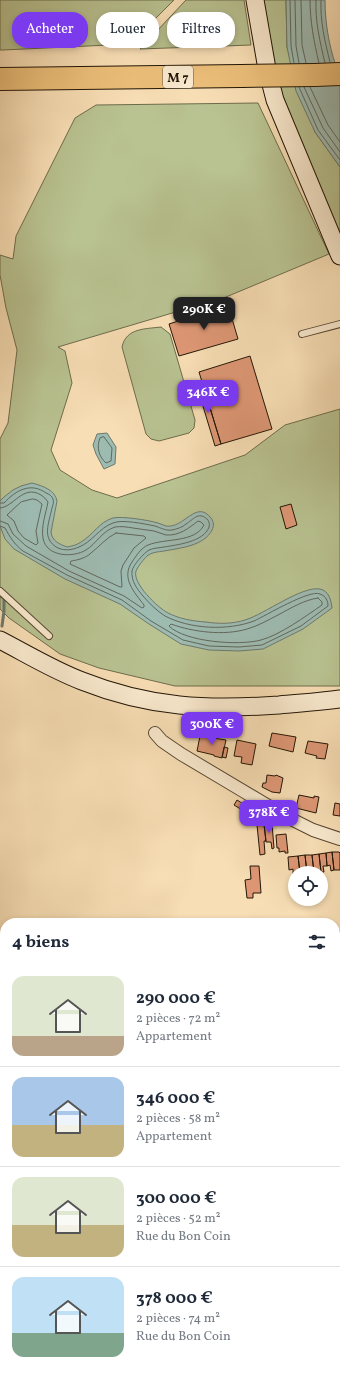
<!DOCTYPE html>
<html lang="fr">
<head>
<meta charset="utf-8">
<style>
	:root { --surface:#fff; --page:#f2f2f3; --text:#1f2937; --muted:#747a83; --line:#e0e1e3; --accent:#7c3aed }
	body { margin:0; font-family:Vollkorn,serif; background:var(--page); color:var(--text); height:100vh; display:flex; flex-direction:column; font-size:15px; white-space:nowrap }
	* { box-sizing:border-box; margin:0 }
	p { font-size:13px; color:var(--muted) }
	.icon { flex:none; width:22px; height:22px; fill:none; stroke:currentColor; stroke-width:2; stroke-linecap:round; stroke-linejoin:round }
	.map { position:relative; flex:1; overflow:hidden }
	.sheet { position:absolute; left:0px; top:918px; width:340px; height:456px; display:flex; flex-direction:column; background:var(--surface); border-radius:16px 16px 0 0; box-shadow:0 2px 6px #0003 }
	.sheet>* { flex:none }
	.banner { position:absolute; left:12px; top:12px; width:316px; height:36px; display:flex; gap:8px }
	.buttons { position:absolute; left:288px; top:866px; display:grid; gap:8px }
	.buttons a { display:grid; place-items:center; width:40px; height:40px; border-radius:50%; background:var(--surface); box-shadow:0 2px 6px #0003; font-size:20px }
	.price { position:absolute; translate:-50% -34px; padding:0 9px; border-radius:8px; background:var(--accent); color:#fff; font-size:13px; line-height:26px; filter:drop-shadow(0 1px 2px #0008) }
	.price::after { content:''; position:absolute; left:50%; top:24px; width:12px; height:9px; margin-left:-6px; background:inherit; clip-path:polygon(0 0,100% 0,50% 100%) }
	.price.on { background:#222; color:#fff }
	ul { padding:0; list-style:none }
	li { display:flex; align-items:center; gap:12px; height:100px; padding:0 12px }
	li+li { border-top:1px solid var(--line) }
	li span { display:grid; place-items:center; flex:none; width:112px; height:80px; border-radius:12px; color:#555 }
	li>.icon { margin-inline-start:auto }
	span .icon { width:48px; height:48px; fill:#fffc; stroke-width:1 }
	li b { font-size:17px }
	h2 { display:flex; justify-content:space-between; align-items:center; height:48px; padding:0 12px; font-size:17px }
	.tag { padding:0 14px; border-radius:16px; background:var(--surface); box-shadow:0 2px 6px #0003; font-size:14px; line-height:36px }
	.tag.on { background:var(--accent); color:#fff }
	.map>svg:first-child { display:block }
	.green { fill:#b9c291; stroke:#6e6c4c }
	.water { fill:#9ebbb2; stroke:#6c796d }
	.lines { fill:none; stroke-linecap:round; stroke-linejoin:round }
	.shore { stroke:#60685c; stroke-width:1 }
	.stream { stroke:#6c796d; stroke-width:3 }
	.building { fill:#de9775; stroke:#221606 }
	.lane-casing { stroke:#584832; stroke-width:8 }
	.street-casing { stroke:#584832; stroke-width:14 }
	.secondary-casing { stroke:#221606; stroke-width:19 }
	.highway-casing { stroke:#221606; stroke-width:24 }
	.lane { stroke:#faeacf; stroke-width:6 }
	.street { stroke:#faeacf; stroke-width:12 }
	.secondary { stroke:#faeacf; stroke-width:17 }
	.highway { stroke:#ecbf7a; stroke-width:22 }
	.highway-bridge-casing { stroke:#221606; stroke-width:24; stroke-linecap:butt }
	.highway-bridge { stroke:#ecbf7a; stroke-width:22 }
	.labels { text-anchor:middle; stroke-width:3; stroke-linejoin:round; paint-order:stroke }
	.shield { fill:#faeacf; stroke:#635642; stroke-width:1 }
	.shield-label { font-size:13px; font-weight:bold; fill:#221606 }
</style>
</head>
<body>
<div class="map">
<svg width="340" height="1374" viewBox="0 0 340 1374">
	<rect width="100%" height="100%" fill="#f8deb5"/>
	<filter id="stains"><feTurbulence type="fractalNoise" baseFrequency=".005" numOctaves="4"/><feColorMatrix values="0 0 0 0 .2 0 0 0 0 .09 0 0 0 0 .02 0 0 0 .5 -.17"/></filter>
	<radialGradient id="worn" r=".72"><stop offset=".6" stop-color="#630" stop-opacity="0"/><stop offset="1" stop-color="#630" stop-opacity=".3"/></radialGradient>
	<path class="green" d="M0 0H174L130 44 3 50H0Z
		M186 0H244L251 45 140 49Z
		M264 0H286L287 47 315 132 340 167V237L313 169 278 92Z
		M258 103 329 254 226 297 58 347 65 351 72 383 51 450 60 470 92 490 117 498 245 455 285 425 340 409V686H175L99 668 60 654 9 618 0 609V439L8 423 17 350 6 308 0 275V255L13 259 16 236 75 118 96 105Z
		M161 327 170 334 195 420 194 428 189 433 159 441 151 439 146 434 122 347C126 328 145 329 161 327Z"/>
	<path class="water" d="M286 0H325C325 25 330 53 340 76V167L315 132 296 91 287 47Z
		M107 433 116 447 115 464 104 469 96 454 93 445 97 434Z
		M32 483C43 486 55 490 57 501L51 532C52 541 59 544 67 547 72 546 77 545 81 542 93 535 99 522 113 518 122 516 148 520 158 523 161 524 163 525 166 526 184 529 196 499 211 518 214 522 214 526 212 530 204 546 180 548 164 551 158 552 152 552 147 556 144 559 138 566 136 571 132 583 158 608 168 613 180 619 192 621 206 622 218 624 233 624 245 620 265 614 301 586 320 589 329 591 331 600 332 608L303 629 263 649 239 651 209 650 181 644 149 624 120 604 65 579 14 549 5 539 0 526V501L4 497 13 490 21 486Z"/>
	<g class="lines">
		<path class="shore" d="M290 0 291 46 294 63
			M295 0 296 46 299 63
			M301 0 302 45 306 63
			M310 0C310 21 314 42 319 63
			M316 0C315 21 320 42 325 63
			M321 0C320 21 325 42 330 62
			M299 87 318 130 340 160
			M304 87 323 128 340 152
			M310 87 328 125 340 142
			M104 437 112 448 111 461 106 463C99 457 96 447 100 438Z
			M33 499 37 500 42 504 36 531 38 543 36 545 24 538 18 531 14 521 7 515 21 502Z
			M0 503H4C16 490 31 482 46 493 49 494 52 496 53 499 54 502 53 505 52 508 49 523 41 539 58 548 65 551 72 550 79 547 92 542 99 528 113 523 122 519 145 524 155 526 161 528 166 531 172 530 177 529 183 527 186 524 193 520 198 511 207 519 209 521 210 524 209 527 204 542 176 545 164 547 159 548 153 548 149 550 144 553 133 565 132 571 131 581 137 589 143 596 149 603 157 611 165 616 190 629 227 631 254 621 265 616 310 589 320 594 326 596 328 601 328 606L301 626 262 645 239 647 209 646 183 640 151 621 122 600 67 575 23 551C14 544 10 537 5 528L0 526
			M0 508C14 507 23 484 41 495 44 497 46 499 48 502 46 513 41 526 43 538 46 557 73 558 86 550 96 544 102 531 115 527 120 526 128 527 133 528 140 529 147 530 154 531 158 532 162 534 166 535 179 536 189 528 198 521L201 522 204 525C195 543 165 538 148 545 141 548 136 556 132 562 121 578 134 592 144 605V607L142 608 124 596 69 571 26 546 13 534 8 524 0 521
			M116 533 144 536 146 538 134 548 123 565 121 571 122 587H120L70 564 71 561C78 560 86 558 91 553 100 546 106 538 116 533Z
			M318 598 322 602V605C306 616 280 635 261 640 239 646 185 642 169 626L171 624C193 632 224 636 247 629 258 626 268 620 278 615 291 608 304 600 318 598Z"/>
		<path class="stream" d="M0 596 4 598V611L2 626"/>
	</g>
	<path class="building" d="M228 305 238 339 179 356 169 324Z
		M250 356 272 429 221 444 199 372Z
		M202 381 221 444 215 446 196 383Z
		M291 504 297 525 286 529 280 507Z
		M272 733 296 737 293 752 269 746Z
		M200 736 226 740 222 758 214 756V755L197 751Z
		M237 740 256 744 252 765 241 763 242 757 234 756Z
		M308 741 328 744 325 759 316 758 317 756 305 753Z
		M224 747 228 748 226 758 222 757Z
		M267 775 275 776 276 775 283 778 280 793 272 792 262 787 263 783H266Z
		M299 795 314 798V796L319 797 316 813 296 808Z
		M237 800 250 808 247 813 234 805Z
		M335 803 340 804V816L333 815Z
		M264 824H272L274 848 272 849 271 842H266Z
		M264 824 266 841H264L265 854 260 855 257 825Z
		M286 834 288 853H285V851L279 852V848H277L276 835Z
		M332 852H339L340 853V870H334Z
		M332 852 334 870 331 871 330 865 327 866 326 853Z
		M326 853 327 866H323L324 872H321L319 854Z
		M319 854 321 872 314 873 312 855Z
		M305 855 307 873H300L298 856Z
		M305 855H312L314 873H307Z
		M298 856 300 873H295V875H293V869L289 870 288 857Z
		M250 866H259L261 893H253V898H247L245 880 251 879Z
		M339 930 340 955 335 956V931Z
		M335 992 339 1001H340V1011L335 1013Z
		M340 1020V1039L337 1040 335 1033V1021Z
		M340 1169V1184L335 1186V1173Z
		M0 1203H5V1259H0Z
		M339 1295H340V1313L335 1306V1298Z
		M282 1369H299L296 1374H283L280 1372Z"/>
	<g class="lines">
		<defs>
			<path id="lane" d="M302 334 340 324
				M0 591 49 636"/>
			<path id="street" d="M155 733 162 741 181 754 285 816 313 830 340 839
				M335 1094 340 1112
				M335 1154 340 1151
				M0 1288 5 1290
				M335 1346 340 1342
				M332 1369 338 1374
				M312 1374 316 1369"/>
			<path id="secondary" d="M255 0 267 69 275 100 340 256
				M0 640C27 654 53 670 82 681 150 708 208 710 279 705 300 703 320 702 340 699"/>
			<path id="highway" d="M315 75 340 74
				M0 79 241 76"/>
		</defs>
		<use href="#lane" class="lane-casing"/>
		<use href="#street" class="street-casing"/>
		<use href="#secondary" class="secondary-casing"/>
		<use href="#highway" class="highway-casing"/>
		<use href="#lane" class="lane"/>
		<use href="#street" class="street"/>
		<use href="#secondary" class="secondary"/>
		<use href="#highway" class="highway"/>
		<defs>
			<path id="highway-bridge" d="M241 76 315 75"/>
		</defs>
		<use href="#highway-bridge" class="highway-bridge-casing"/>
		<use href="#highway-bridge" class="highway-bridge"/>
	</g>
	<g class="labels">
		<rect class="shield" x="163" y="66" width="30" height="22" rx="3"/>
		<g class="shield-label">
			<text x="178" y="82">M 7</text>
		</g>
	</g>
	<rect width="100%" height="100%" filter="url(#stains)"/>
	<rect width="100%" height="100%" fill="url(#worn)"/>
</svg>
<div class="buttons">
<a><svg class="icon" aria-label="locate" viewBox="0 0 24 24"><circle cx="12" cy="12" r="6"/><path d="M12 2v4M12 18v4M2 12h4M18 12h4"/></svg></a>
</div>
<b class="price on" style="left:204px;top:331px">290K €</b>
<b class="price" style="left:208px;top:414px">346K €</b>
<b class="price" style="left:212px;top:746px">300K €</b>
<b class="price" style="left:269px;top:834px">378K €</b>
<div class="banner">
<a class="tag on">Acheter</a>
<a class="tag">Louer</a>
<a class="tag">Filtres</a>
</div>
<section class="sheet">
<h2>4 biens<svg class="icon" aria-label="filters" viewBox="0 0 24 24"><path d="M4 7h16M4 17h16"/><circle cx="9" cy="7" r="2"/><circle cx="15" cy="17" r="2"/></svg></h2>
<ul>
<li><span style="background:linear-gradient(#dfe7d0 75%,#b9a48a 0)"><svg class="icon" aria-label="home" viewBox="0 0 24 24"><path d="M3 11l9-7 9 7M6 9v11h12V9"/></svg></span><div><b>290 000 €</b><p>2 pièces · 72 m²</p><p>Appartement</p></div></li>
<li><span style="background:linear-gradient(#a9c7e8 60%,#c2b280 0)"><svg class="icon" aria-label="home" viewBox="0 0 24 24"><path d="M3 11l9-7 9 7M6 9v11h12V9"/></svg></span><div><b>346 000 €</b><p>2 pièces · 58 m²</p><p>Appartement</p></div></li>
<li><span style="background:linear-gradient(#dfe7d0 60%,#c2b280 0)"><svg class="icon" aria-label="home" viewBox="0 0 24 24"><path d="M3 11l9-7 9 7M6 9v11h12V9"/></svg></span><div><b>300 000 €</b><p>2 pièces · 52 m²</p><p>Rue du Bon Coin</p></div></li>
<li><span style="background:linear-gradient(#bfe0f5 70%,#7fa58c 0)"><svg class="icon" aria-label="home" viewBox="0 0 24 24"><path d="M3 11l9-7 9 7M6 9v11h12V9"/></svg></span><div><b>378 000 €</b><p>2 pièces · 74 m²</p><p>Rue du Bon Coin</p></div></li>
</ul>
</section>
</div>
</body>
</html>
